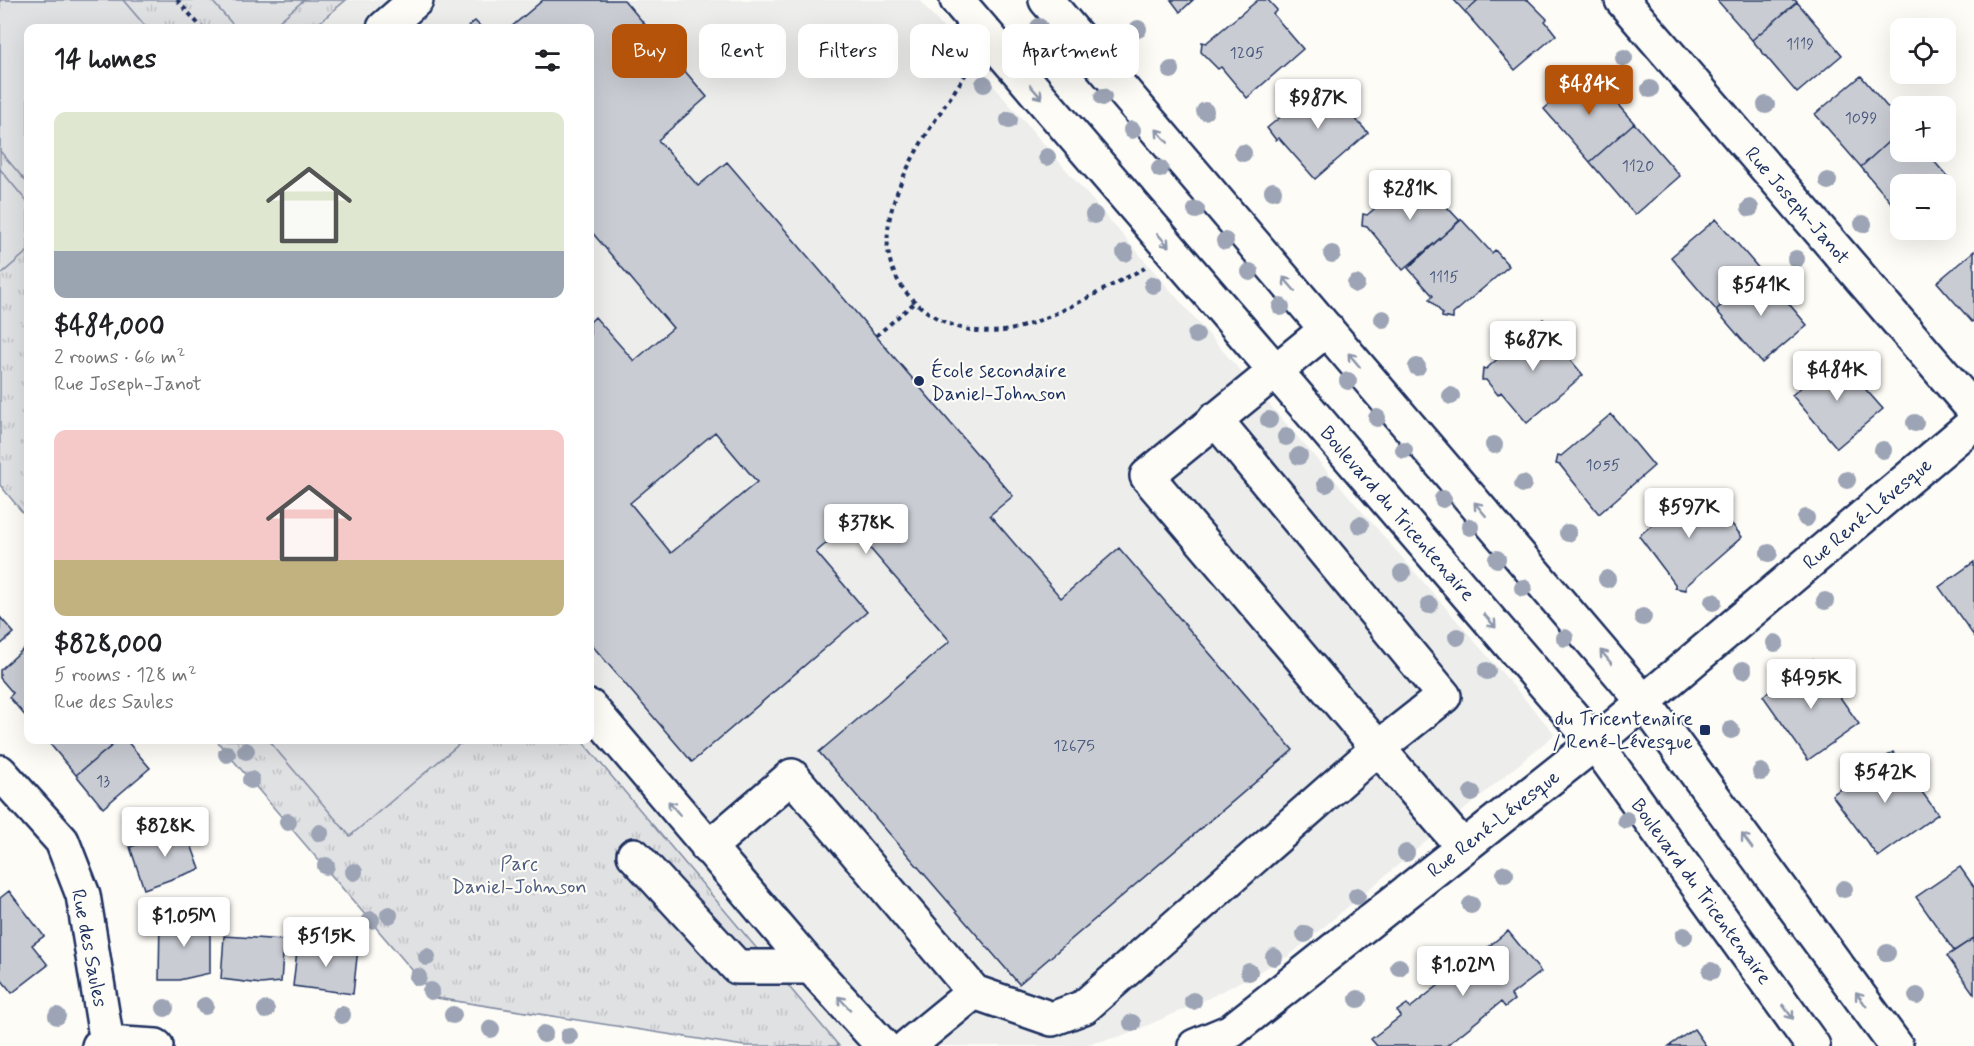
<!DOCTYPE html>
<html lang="en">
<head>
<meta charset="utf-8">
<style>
	:root { --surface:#fff; --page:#f6f6f6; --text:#202124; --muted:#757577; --accent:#b45309 }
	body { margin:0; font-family:Mynerve,sans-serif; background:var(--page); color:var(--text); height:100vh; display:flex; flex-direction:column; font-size:22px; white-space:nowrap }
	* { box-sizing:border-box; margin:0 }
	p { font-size:20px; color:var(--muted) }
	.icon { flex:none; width:33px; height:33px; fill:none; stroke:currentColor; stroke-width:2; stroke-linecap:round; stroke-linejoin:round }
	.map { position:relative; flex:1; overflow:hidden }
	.panel { position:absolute; left:24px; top:24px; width:570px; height:720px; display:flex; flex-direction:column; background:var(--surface); border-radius:12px; box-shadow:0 6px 24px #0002 }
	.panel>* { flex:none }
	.guide { position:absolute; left:612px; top:24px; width:570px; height:54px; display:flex; gap:12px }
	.buttons { position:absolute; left:1890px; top:18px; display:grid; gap:12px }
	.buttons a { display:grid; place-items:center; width:66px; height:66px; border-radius:12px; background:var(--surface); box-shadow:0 6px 24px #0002; font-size:30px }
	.price { position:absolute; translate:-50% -51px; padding:0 14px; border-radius:6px; background:#fff; color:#222; font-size:20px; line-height:39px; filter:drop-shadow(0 2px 3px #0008) }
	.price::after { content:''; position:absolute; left:50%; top:36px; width:18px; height:14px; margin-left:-9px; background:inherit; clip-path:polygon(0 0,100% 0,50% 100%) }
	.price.active { background:var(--accent); color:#fff }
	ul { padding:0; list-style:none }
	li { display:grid; align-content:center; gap:12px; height:318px; padding:0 30px }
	li span { display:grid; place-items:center; height:186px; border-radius:12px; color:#555 }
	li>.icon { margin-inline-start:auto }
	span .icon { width:108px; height:108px; fill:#fffc; stroke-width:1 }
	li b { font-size:26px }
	h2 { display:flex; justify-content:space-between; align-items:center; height:72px; padding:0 30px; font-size:26px }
	.chip { padding:0 21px; border-radius:12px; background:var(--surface); box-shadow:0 6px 24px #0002; font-size:21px; line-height:54px }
	.chip.active { background:var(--accent); color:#fff }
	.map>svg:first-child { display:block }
	.built { fill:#edeeec }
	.grass { fill:url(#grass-tufts); stroke:#7e88a0; stroke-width:1.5 }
	.pitch { fill:#e0e1e3; stroke:#7e88a0; stroke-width:1.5 }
	.building { fill:#c9ccd3; stroke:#1b2f5e; stroke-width:1.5; fill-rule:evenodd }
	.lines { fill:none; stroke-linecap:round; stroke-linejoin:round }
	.minor-casing { stroke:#1b2f5e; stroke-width:38 }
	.path { stroke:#1b2f5e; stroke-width:4; stroke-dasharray:4.5 4.5; stroke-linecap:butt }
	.minor { stroke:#fdfcf7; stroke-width:33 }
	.tree { fill:#9ca4b5 }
	.oneway { stroke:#8c96aa }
	.poi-dot { fill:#1b2f5e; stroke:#fdfcf7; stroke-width:2 }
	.labels { text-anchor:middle; stroke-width:4.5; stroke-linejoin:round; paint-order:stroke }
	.number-label { font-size:16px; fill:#46567b }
	.street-label { font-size:20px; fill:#1b2f5e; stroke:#fdfcf7 }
	.poi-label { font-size:20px; fill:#1b2f5e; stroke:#fdfcf7; text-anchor:start }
	.park-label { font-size:20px; fill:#4c5c7f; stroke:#fdfcf7 }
</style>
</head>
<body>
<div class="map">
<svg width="1974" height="1046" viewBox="0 0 1974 1046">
	<defs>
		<pattern id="grass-tufts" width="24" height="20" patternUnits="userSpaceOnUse" patternTransform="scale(1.5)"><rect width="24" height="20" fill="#e0e1e3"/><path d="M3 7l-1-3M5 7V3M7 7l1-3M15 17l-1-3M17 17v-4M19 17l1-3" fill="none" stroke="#c0c1c5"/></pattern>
	</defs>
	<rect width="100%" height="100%" fill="#fdfcf7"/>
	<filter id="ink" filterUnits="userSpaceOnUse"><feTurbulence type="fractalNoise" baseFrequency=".0167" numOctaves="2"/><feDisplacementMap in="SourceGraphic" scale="12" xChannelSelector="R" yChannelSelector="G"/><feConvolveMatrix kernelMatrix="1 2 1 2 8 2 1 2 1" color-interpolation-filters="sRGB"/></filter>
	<g filter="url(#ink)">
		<path class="built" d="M346 0H919L1555 734 1289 956 1207 999 1126 1035 1081 1046H839L581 740H590V28H313Z"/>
		<path class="grass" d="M0 0H346L313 28H28V519L0 485Z
			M216 740H581L839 1046H744L436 998Z"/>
		<path class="pitch" d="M0 0H123L147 28H28V184L0 151Z
			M211 0H304L271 28H236Z
			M0 169 28 203V251L0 275Z
			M268 740H464L350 836Z"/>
		<path class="building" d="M543 0H624L707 97 658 140 698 186 727 162 1013 496 990 515 1061 598 1119 548 1293 750 1019 984 819 752 950 641 849 524 816 552 867 612 692 762 590 643V322L595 317 634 361 673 328 590 230V28H510ZM715 432 757 482 671 553 630 503Z
			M1171 0H1193L1180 12Z
			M1258 0H1268L1277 10 1273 14 1303 49 1247 98 1221 67 1218 69 1201 52 1202 42 1206 43Z
			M1454 0H1478L1465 12Z
			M1478 0H1528L1547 19 1545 21 1556 35 1515 70 1465 12Z
			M1717 0H1795L1797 2 1752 40Z
			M1797 2 1842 55 1797 93 1752 40Z
			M475 21 482 28H466Z
			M1588 71 1634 123 1590 162 1544 109Z
			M1861 76 1900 122V131L1861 167 1815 114Z
			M1323 82 1368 133 1315 179 1279 138 1276 140 1267 128Z
			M1634 123 1680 176 1635 215 1590 162Z
			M1900 131V152H1926L1952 182 1946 187V184H1900V213L1861 167Z
			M1416 174 1460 221 1403 270 1367 226 1362 225 1363 214 1367 215Z
			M1461 219 1492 253 1495 250 1509 266 1453 314V319L1442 317V313L1429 299 1433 296 1408 268Z
			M1716 219 1761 271 1716 310 1671 257Z
			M1974 251V320L1972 322 1937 282Z
			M1761 271 1807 325 1762 363 1716 310Z
			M1543 319 1557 336 1553 339 1583 375 1527 423 1501 392 1498 395 1486 380H1482L1483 368 1486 369Z
			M1837 357 1883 409 1837 448 1792 395Z
			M1611 414 1654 466 1599 514 1560 465 1556 464 1558 455 1561 456Z
			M1693 489 1723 524 1728 519 1742 537 1686 586V590L1675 588V584L1639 536Z
			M1974 562V636L1939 587Z
			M0 617 14 633 0 645Z
			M28 645V719L9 697 13 693 0 678V670Z
			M1813 659 1859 724 1808 760 1763 696Z
			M55 740H119L76 775 50 744Z
			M119 740H126L150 768 103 808 76 775Z
			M1893 752 1938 814 1878 857 1832 795Z
			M185 828 200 869 144 889 130 847Z
			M1960 867 1974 887V938L1954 951 1916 897Z
			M9 891 44 936 32 945 48 965 12 993 0 978V898Z
			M160 917 210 918V973L179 980H159Z
			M1508 931 1541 972 1511 995 1514 1000 1505 1007 1501 1002 1446 1046H1377L1371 1039 1401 1016 1397 1011 1407 1004 1410 1008 1469 961 1466 957 1475 950 1479 954Z
			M224 936 284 940 281 982 261 984 221 979Z
			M1974 938V994L1947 956Z
			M298 942 358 948 353 994 293 986Z
			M1694 1029 1706 1046H1669Z"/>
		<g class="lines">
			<defs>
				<path id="minor" d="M957 0 1595 743 1813 1046
					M1046 0 1644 702 1896 1046
					M1622 0 1974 410
					M384 28 416 0
					M1215 419 1444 696 1378 748 1147 476 1327 329
					M590 707 811 967 883 1046
					M0 772 62 841 83 895 107 1043
					M708 848 792 776 974 992 1052 1019 1084 1007 1378 748 1463 847
					M634 855 737 967H811
					M99 1046 107 1043 156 1046
					M908 1046 974 992
					M1195 1046 1231 1031 1595 743 1974 423"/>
			</defs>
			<use href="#minor" class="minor-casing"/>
			<path class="path" d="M177 0 202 28
				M971 66C928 134 833 247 929 313 955 331 991 337 1021 327 1064 313 1105 288 1145 268
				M876 336 914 303"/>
			<use href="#minor" class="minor"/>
		</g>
		<g class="tree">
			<circle cx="1039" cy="27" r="9"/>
			<circle cx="1138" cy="29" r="9"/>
			<circle cx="954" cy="53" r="9"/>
			<circle cx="1624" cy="58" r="9"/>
			<circle cx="1073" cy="64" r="9"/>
			<circle cx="1171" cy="70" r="9"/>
			<circle cx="984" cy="84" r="9"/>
			<circle cx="1650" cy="89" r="9"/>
			<circle cx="1103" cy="97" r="9"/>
			<circle cx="1766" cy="105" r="9"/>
			<circle cx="1205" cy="111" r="9"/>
			<circle cx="1009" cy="120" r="9"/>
			<circle cx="1132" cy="130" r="9"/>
			<circle cx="1243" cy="153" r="9"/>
			<circle cx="1047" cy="157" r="9"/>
			<circle cx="1160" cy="169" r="9"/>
			<circle cx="1828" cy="181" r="9"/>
			<circle cx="1273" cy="191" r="9"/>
			<circle cx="1750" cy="208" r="9"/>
			<circle cx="1196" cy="210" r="9"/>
			<circle cx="1094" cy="215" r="9"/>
			<circle cx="1863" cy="224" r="9"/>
			<circle cx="1225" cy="241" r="9"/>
			<circle cx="1125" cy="253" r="9"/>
			<circle cx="1332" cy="254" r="9"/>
			<circle cx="1796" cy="259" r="9"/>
			<circle cx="1250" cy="272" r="9"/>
			<circle cx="1356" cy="284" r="9"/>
			<circle cx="1153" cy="285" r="9"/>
			<circle cx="1281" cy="307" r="9"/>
			<circle cx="1383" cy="319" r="9"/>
			<circle cx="1196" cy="335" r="9"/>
			<circle cx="1417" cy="367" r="9"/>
			<circle cx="1348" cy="381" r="9"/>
			<circle cx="1451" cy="396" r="9"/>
			<circle cx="1377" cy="418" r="9"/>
			<circle cx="1269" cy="420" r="9"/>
			<circle cx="1915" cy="423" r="9"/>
			<circle cx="1286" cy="437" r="9"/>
			<circle cx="1494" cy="445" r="9"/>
			<circle cx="1404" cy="450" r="9"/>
			<circle cx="1883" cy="450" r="9"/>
			<circle cx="1299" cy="456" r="9"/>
			<circle cx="1847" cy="480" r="9"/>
			<circle cx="1326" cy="484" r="9"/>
			<circle cx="1523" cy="484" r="9"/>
			<circle cx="1443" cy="499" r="9"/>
			<circle cx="1806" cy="518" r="9"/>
			<circle cx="1360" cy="525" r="9"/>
			<circle cx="1470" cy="527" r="9"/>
			<circle cx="1568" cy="533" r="9"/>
			<circle cx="1769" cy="553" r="9"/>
			<circle cx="1497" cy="559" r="9"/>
			<circle cx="1402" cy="573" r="9"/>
			<circle cx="1607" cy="579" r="9"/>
			<circle cx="1523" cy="588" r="9"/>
			<circle cx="1825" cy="601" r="9"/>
			<circle cx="1713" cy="602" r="9"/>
			<circle cx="1429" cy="605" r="9"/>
			<circle cx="1643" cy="617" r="9"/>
			<circle cx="1457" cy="637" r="9"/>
			<circle cx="1565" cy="638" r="9"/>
			<circle cx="1775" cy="643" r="9"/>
			<circle cx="1743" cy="670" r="9"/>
			<circle cx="1487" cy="671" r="9"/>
			<circle cx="1731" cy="730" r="9"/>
			<circle cx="246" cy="751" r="9"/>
			<circle cx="227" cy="754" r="9"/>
			<circle cx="1761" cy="772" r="9"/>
			<circle cx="251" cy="780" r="9"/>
			<circle cx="1472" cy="793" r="9"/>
			<circle cx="1626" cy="820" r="9"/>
			<circle cx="288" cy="822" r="9"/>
			<circle cx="320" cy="833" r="9"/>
			<circle cx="1406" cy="853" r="9"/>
			<circle cx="326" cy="866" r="9"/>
			<circle cx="354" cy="872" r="9"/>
			<circle cx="1505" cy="874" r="9"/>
			<circle cx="1844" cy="889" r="9"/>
			<circle cx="1357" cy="896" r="9"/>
			<circle cx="1471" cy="905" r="9"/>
			<circle cx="389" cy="915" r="9"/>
			<circle cx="371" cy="920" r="9"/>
			<circle cx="1305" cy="934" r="9"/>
			<circle cx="1684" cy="936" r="9"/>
			<circle cx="1887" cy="953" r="9"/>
			<circle cx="427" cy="957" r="9"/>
			<circle cx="1274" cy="957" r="9"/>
			<circle cx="1399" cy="967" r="9"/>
			<circle cx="1711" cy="971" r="9"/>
			<circle cx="1249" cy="972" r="9"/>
			<circle cx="418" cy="977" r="9"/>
			<circle cx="431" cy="991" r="9"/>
			<circle cx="1917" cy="996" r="9"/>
			<circle cx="1358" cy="999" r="9"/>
			<circle cx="1193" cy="1001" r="9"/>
			<circle cx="205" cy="1006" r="9"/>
			<circle cx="165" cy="1008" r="9"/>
			<circle cx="266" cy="1010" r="9"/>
			<circle cx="342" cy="1015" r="9"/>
			<circle cx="453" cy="1015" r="9"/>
			<circle cx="57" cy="1016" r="9"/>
			<circle cx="1132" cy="1023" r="9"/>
			<circle cx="491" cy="1029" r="9"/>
			<circle cx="544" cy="1034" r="9"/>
			<circle cx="569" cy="1036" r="9"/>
		</g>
		<defs><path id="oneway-shaft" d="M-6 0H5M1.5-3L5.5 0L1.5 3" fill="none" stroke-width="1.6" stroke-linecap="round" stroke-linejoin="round" transform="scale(1.5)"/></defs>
		<g class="oneway">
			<use href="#oneway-shaft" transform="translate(1036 92) rotate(49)"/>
			<use href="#oneway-shaft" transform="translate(1162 136) rotate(-131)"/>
			<use href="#oneway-shaft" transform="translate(1163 240) rotate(49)"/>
			<use href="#oneway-shaft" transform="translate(1289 284) rotate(-131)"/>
			<use href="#oneway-shaft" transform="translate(1354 360) rotate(-130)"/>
			<use href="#oneway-shaft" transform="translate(1480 509) rotate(-130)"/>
			<use href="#oneway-shaft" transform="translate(1490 621) rotate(49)"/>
			<use href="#oneway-shaft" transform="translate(1606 657) rotate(-130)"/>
			<use href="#oneway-shaft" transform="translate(674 808) rotate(-130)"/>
			<use href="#oneway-shaft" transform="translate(1747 841) rotate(-126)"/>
			<use href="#oneway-shaft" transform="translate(1861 999) rotate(-126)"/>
			<use href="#oneway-shaft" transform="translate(844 1003) rotate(-133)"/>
			<use href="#oneway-shaft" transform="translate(1788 1012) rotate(54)"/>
		</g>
	</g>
	<g class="poi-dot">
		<circle cx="919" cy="381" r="6"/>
		<rect x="1699" y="724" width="12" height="12" rx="3"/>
	</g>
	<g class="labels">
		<g class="number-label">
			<text x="1800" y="49">1119</text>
			<text x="1247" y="58">1205</text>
			<text x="1861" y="123">1099</text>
			<text x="1638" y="171">1120</text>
			<text x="1444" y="282">1115</text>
			<text x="1603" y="470">1055</text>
			<text x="1074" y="751">12675</text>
			<text x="103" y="786">13</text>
		</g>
		<g class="street-label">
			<text transform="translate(1798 205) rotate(49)" y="7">Rue Joseph-Janot</text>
			<text transform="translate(1398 513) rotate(49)" y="7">Boulevard du Tricentenaire</text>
			<text transform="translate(1867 513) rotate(-40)" y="7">Rue René-Lévesque</text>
			<text transform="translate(1493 823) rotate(-38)" y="7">Rue René-Lévesque</text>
			<text transform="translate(1702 891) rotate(54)" y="7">Boulevard du Tricentenaire</text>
			<text transform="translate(90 948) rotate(79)" y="7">Rue des Saules</text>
		</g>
		<g class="poi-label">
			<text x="931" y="377">École secondaire<tspan x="931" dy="23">Daniel-Johnson</tspan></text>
			<text x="1693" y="725" text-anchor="end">du Tricentenaire<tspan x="1693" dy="23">/ René-Lévesque</tspan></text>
		</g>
		<g class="park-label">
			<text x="519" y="870">Parc<tspan x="519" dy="23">Daniel-Johnson</tspan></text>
		</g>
	</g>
</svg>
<div class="buttons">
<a><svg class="icon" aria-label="locate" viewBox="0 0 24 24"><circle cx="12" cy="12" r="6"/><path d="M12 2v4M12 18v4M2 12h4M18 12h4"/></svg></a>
<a>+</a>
<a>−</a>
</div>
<b class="price active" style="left:1589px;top:116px">$484K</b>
<b class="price" style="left:1318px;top:130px">$987K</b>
<b class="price" style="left:1410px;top:221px">$281K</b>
<b class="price" style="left:1761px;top:317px">$541K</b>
<b class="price" style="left:1533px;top:372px">$687K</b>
<b class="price" style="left:1837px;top:402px">$484K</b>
<b class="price" style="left:1689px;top:539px">$597K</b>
<b class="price" style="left:866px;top:555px">$378K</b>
<b class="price" style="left:1811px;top:710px">$495K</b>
<b class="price" style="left:1885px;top:804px">$542K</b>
<b class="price" style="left:165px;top:858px">$828K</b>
<b class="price" style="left:184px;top:948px">$1.05M</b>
<b class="price" style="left:326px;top:968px">$515K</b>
<b class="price" style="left:1463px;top:997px">$1.02M</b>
<div class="guide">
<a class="chip active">Buy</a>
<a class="chip">Rent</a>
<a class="chip">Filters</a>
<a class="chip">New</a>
<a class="chip">Apartment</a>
</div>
<section class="panel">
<h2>14 homes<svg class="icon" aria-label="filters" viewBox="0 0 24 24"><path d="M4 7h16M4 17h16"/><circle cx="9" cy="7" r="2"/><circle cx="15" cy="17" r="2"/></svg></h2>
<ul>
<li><span style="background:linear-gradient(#dfe7d0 75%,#9aa5b1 0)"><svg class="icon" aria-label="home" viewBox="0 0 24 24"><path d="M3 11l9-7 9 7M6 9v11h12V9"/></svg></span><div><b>$484,000</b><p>2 rooms · 66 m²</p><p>Rue Joseph-Janot</p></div></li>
<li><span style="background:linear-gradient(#f6c9c9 70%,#c2b280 0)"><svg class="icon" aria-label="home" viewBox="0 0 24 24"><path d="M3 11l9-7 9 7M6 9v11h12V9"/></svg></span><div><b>$828,000</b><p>5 rooms · 128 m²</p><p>Rue des Saules</p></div></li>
</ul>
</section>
</div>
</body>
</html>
